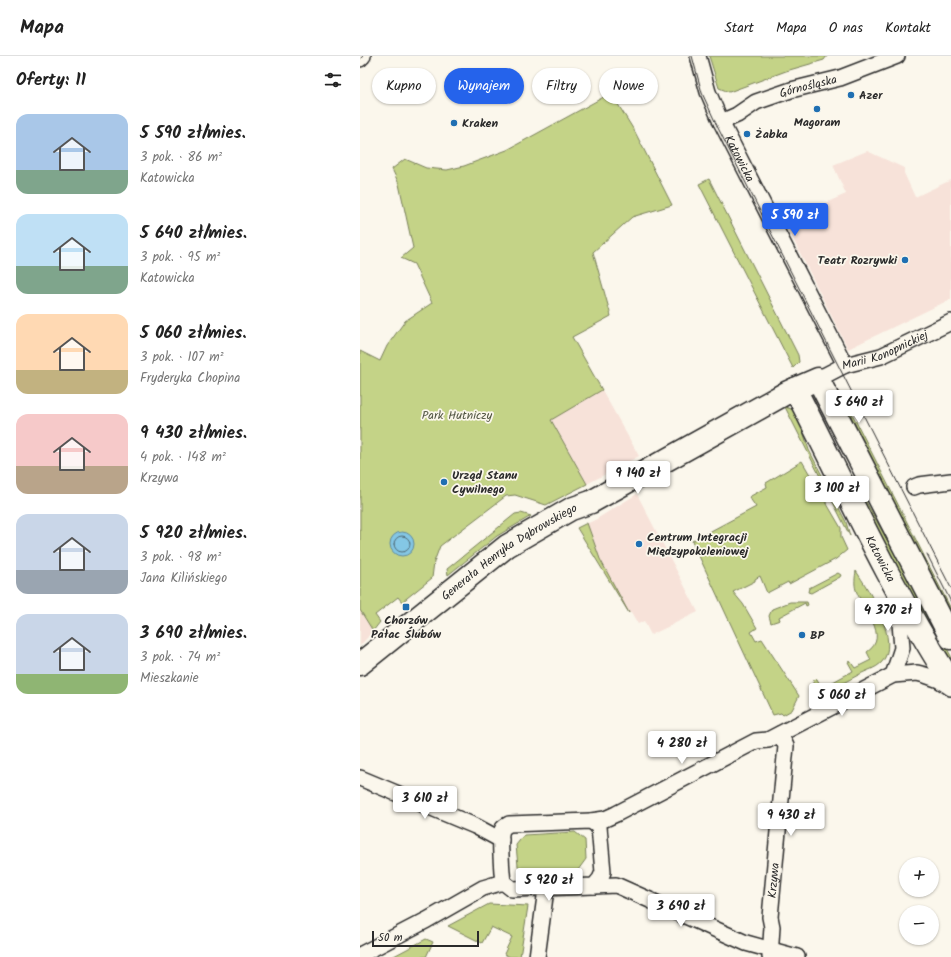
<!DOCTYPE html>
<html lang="pl">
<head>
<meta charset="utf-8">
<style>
	:root { --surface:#fff; --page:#f6f6f6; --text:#222; --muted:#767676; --line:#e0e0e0; --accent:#2563eb }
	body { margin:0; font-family:Kalam,sans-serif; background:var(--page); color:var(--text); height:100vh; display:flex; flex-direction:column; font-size:15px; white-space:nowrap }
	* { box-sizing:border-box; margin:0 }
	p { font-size:13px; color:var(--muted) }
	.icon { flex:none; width:22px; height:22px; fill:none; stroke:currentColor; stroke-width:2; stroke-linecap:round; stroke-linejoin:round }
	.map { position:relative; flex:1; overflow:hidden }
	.side { display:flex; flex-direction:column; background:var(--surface); width:360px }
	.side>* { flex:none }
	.hud { position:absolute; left:12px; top:12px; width:380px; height:36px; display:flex; gap:8px }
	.buttons { position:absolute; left:539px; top:801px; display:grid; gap:8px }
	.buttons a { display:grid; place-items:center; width:40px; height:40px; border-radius:50%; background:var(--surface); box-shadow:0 1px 3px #0004; font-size:20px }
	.scale { position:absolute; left:12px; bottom:10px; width:107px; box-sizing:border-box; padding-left:4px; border:2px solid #2b2b2b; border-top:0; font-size:11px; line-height:14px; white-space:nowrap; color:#2b2b2b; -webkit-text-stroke:3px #fbf7ec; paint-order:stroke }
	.price { position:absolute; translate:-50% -34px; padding:0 9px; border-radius:4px; background:#fff; color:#222; font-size:13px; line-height:26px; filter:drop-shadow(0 1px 2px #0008) }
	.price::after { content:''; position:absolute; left:50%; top:24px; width:12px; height:9px; margin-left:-6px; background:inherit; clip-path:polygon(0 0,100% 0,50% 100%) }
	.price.active { background:var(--accent); color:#fff }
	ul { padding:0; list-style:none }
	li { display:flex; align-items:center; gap:12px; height:100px; padding:0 16px }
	li span { display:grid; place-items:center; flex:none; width:112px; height:80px; border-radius:12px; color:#555 }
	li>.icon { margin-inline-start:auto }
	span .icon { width:48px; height:48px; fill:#fffc; stroke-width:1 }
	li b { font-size:17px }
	h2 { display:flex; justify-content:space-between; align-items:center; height:48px; padding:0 16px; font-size:17px }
	.pill { padding:0 14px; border-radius:18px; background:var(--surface); box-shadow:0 1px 3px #0004; font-size:14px; line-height:36px }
	.pill.active { background:var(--accent); color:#fff }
	header { display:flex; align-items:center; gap:24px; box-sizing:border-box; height:56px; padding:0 20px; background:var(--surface); border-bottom:1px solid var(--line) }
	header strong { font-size:19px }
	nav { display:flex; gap:22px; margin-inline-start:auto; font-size:14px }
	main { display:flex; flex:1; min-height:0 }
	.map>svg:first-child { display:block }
	.built { fill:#f7e2d9 }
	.green { fill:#c4d387; stroke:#787f59 }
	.water { fill:#84c7e5; stroke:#60899b }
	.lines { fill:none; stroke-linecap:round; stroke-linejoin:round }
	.shore { stroke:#4f6975; stroke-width:1 }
	.street-casing { stroke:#2b2b2b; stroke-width:18 }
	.secondary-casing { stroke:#2b2b2b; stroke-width:25 }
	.street { stroke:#fbf7ec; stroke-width:15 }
	.secondary { stroke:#fbf7ec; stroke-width:22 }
	.tram { stroke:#2b2b2b; stroke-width:1 }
	.poi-dot { fill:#1f6fb2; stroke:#fbf7ec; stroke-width:1.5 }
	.labels { text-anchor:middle; stroke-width:3.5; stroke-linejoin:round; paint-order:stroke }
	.street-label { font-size:12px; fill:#2b2b2b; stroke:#fbf7ec }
	.poi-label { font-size:12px; font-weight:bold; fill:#2b2b2b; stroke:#fbf7ec; text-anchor:start }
	.park-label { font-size:12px; fill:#515542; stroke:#fbf7ec }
</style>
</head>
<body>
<header>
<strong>Mapa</strong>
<nav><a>Start</a><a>Mapa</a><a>O nas</a><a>Kontakt</a></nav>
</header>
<main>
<section class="side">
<h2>Oferty: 11<svg class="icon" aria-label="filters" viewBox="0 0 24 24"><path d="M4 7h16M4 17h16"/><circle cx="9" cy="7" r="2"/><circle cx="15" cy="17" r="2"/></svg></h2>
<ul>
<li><span style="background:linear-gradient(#a9c7e8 70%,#7fa58c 0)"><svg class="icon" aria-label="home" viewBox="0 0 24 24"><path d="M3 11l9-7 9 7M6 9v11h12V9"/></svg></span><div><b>5 590 zł/mies.</b><p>3 pok. · 86 m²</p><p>Katowicka</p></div></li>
<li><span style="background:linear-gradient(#bfe0f5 65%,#7fa58c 0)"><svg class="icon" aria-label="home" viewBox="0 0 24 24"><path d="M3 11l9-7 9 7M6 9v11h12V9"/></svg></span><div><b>5 640 zł/mies.</b><p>3 pok. · 95 m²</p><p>Katowicka</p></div></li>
<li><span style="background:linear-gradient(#ffd9b3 70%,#c2b280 0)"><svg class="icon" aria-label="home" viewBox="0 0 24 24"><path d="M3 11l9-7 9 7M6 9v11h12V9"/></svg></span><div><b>5 060 zł/mies.</b><p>3 pok. · 107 m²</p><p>Fryderyka Chopina</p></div></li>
<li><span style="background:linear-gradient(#f6c9c9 65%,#b9a48a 0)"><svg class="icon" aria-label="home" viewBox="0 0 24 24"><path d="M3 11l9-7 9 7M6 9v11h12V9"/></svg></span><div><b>9 430 zł/mies.</b><p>4 pok. · 148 m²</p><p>Krzywa</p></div></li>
<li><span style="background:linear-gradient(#c9d6e8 70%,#9aa5b1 0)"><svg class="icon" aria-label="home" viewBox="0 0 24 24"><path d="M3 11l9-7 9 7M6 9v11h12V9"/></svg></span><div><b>5 920 zł/mies.</b><p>3 pok. · 98 m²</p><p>Jana Kilińskiego</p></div></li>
<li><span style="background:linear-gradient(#c9d6e8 75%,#8fb573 0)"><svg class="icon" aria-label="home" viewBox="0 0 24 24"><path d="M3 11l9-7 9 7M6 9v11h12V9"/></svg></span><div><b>3 690 zł/mies.</b><p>3 pok. · 74 m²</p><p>Mieszkanie</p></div></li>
</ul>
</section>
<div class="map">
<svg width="591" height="901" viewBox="0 0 591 901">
	<rect width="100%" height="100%" fill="#fbf7ec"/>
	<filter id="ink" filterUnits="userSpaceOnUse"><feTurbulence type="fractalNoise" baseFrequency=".025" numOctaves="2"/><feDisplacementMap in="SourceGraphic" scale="8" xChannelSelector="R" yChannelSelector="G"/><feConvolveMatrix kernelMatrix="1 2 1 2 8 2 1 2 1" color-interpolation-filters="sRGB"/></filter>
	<g filter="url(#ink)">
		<path class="built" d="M507 95 544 112V117L555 141 591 124V243L488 293 424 165 486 138 473 109Z
			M242 334 279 400 227 428 191 364Z
			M277 438 338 556 291 579 284 565 278 568 271 556 269 557 217 472 235 464Z
			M0 554 13 575 0 590Z"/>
		<path class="green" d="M349 0H467L464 4 426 15 369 36 359 32Z
			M251 37 275 76 312 149 272 161 233 196 251 260 212 281 242 334 191 364 227 428 186 449 155 439 146 440 80 490 74 506 72 522 42 546 38 541 15 559 20 566 13 575 0 554V295L20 305 27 290 45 265 72 247 54 208 41 202 53 192 39 128 32 113 45 103 66 112 87 114 104 110 147 94Z
			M349 123 438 299 439 306 433 312 339 128Z
			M482 338 591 553V565L519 423 517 412 481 340Z
			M425 351 434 354 439 363 449 394 486 466 490 480Z
			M457 353 494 424 591 600V611L567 575Z
			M442 405 481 472V481L487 494 476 503 429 528 428 526 407 537 400 520 395 523V525L373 536 383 548 397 572 391 576 396 585 402 583 439 640 432 654 423 659 421 657 413 659 332 485 396 451 389 441 407 431 406 427Z
			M161 457 171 460 137 480 88 519 87 513 92 509 155 458Z
			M227 467 240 503 269 557 217 472Z
			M496 515C509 534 542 587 521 607 516 612 508 614 502 617 487 625 472 633 456 641L451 632 454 624 457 623 462 632 493 615 488 606 490 605 495 612 511 604 507 596C531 580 502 553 496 534 494 528 495 521 496 515Z
			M478 517 481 519 480 521 451 537 448 536 449 532Z
			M430 546H447L448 549 446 550 445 547 419 561 420 564 411 567 409 560 412 553Z
			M215 776 225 784 226 803 215 818 170 820 167 819 158 810 156 789 164 779Z
			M129 848 168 850 160 901H150L144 898 152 881 131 871 122 887 88 870Z
			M66 883 73 886 66 901H32Z"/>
		<path class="water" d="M30 488a12 12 0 1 1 24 0a12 12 0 1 1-24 0Z"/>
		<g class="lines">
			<path class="shore" d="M34 488a8 8 0 1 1 16 0a8 8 0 1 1-16 0Z"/>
			<defs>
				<g id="street">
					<path id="s1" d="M338 0 348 36 361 66 485 309"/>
					<path d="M0 3 3 0"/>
					<path id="s2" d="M361 66 377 59 396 46 431 34 480 22 537 0"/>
					<path id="s3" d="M458 323 485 309 521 300 591 266"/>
					<path d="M554 431 559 429 591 425"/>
					<path d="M533 619 542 592 538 542"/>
					<path d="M0 722 115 770 141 784"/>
					<path d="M231 765 245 763 256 758 396 685 408 684 533 619 557 617 565 619 579 624 591 632"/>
					<path d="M231 765 239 771 243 816 240 823 234 830 152 833 143 826C142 818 139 781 142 774 143 771 146 770 149 768Z"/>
					<path d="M234 830 256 829 386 887 437 901"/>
					<path d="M0 899 67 864 123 832 143 826"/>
					<path d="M177 901 186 833"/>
					<path id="s4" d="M410 901 412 871 410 861 426 690 420 678"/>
				</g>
				<g id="secondary">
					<path id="s5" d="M435 333C485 431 531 533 591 626"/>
					<path id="s6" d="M0 608 147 490 211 453 231 446 428 336 458 323 591 582"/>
				</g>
			</defs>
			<use href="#street" class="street-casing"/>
			<use href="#secondary" class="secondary-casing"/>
			<use href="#street" class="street"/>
			<use href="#secondary" class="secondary"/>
			<path class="tram" d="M332 0 342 37 358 72 591 532
				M0 3 3 0
				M567 498 591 546"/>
		</g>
	</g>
	<g class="poi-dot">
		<circle cx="491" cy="39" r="4"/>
		<circle cx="457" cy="53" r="4"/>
		<circle cx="94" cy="67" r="4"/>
		<circle cx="387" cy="78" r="4"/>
		<circle cx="545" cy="204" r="4"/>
		<circle cx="84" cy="426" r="4"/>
		<circle cx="279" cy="488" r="4"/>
		<rect x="42" y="547" width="8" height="8" rx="2"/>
		<circle cx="442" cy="579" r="4"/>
	</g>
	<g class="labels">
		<g class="street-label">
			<text dy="4" stroke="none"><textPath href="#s2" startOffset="95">Górnośląska</textPath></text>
			<text dy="4" stroke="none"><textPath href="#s1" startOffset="111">Katowicka</textPath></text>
			<text dy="4" stroke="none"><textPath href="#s3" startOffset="73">Marii Konopnickiej</textPath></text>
			<text dy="4" stroke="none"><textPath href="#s6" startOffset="187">Generała Henryka Dąbrowskiego</textPath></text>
			<text dy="4" stroke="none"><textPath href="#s5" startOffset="190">Katowicka</textPath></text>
			<text dy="4" stroke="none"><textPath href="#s4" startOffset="77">Krzywa</textPath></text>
		</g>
		<g class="poi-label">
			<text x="499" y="43">Azer</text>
			<text x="457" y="70" text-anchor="middle">Magoram</text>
			<text x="102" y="71">Kraken</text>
			<text x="395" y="82">Żabka</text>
			<text x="537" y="208" text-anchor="end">Teatr Rozrywki</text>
			<text x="92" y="423">Urząd Stanu<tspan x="92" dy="14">Cywilnego</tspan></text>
			<text x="287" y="485">Centrum Integracji<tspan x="287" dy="14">Międzypokoleniowej</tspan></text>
			<text x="46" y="568" text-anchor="middle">Chorzów<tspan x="46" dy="14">Pałac Ślubów</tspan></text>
			<text x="450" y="583">BP</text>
		</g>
		<g class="park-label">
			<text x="97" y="363">Park Hutniczy</text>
		</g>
	</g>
</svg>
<div class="buttons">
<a>+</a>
<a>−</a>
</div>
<div class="scale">50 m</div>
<b class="price active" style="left:435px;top:181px">5 590 zł</b>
<b class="price" style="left:499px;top:368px">5 640 zł</b>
<b class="price" style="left:278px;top:439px">9 140 zł</b>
<b class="price" style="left:477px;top:454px">3 100 zł</b>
<b class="price" style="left:528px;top:576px">4 370 zł</b>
<b class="price" style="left:482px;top:661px">5 060 zł</b>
<b class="price" style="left:322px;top:709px">4 280 zł</b>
<b class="price" style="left:65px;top:764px">3 610 zł</b>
<b class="price" style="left:431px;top:781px">9 430 zł</b>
<b class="price" style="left:189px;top:846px">5 920 zł</b>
<b class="price" style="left:321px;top:872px">3 690 zł</b>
<div class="hud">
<a class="pill">Kupno</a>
<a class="pill active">Wynajem</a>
<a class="pill">Filtry</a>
<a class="pill">Nowe</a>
</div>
</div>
</main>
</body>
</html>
